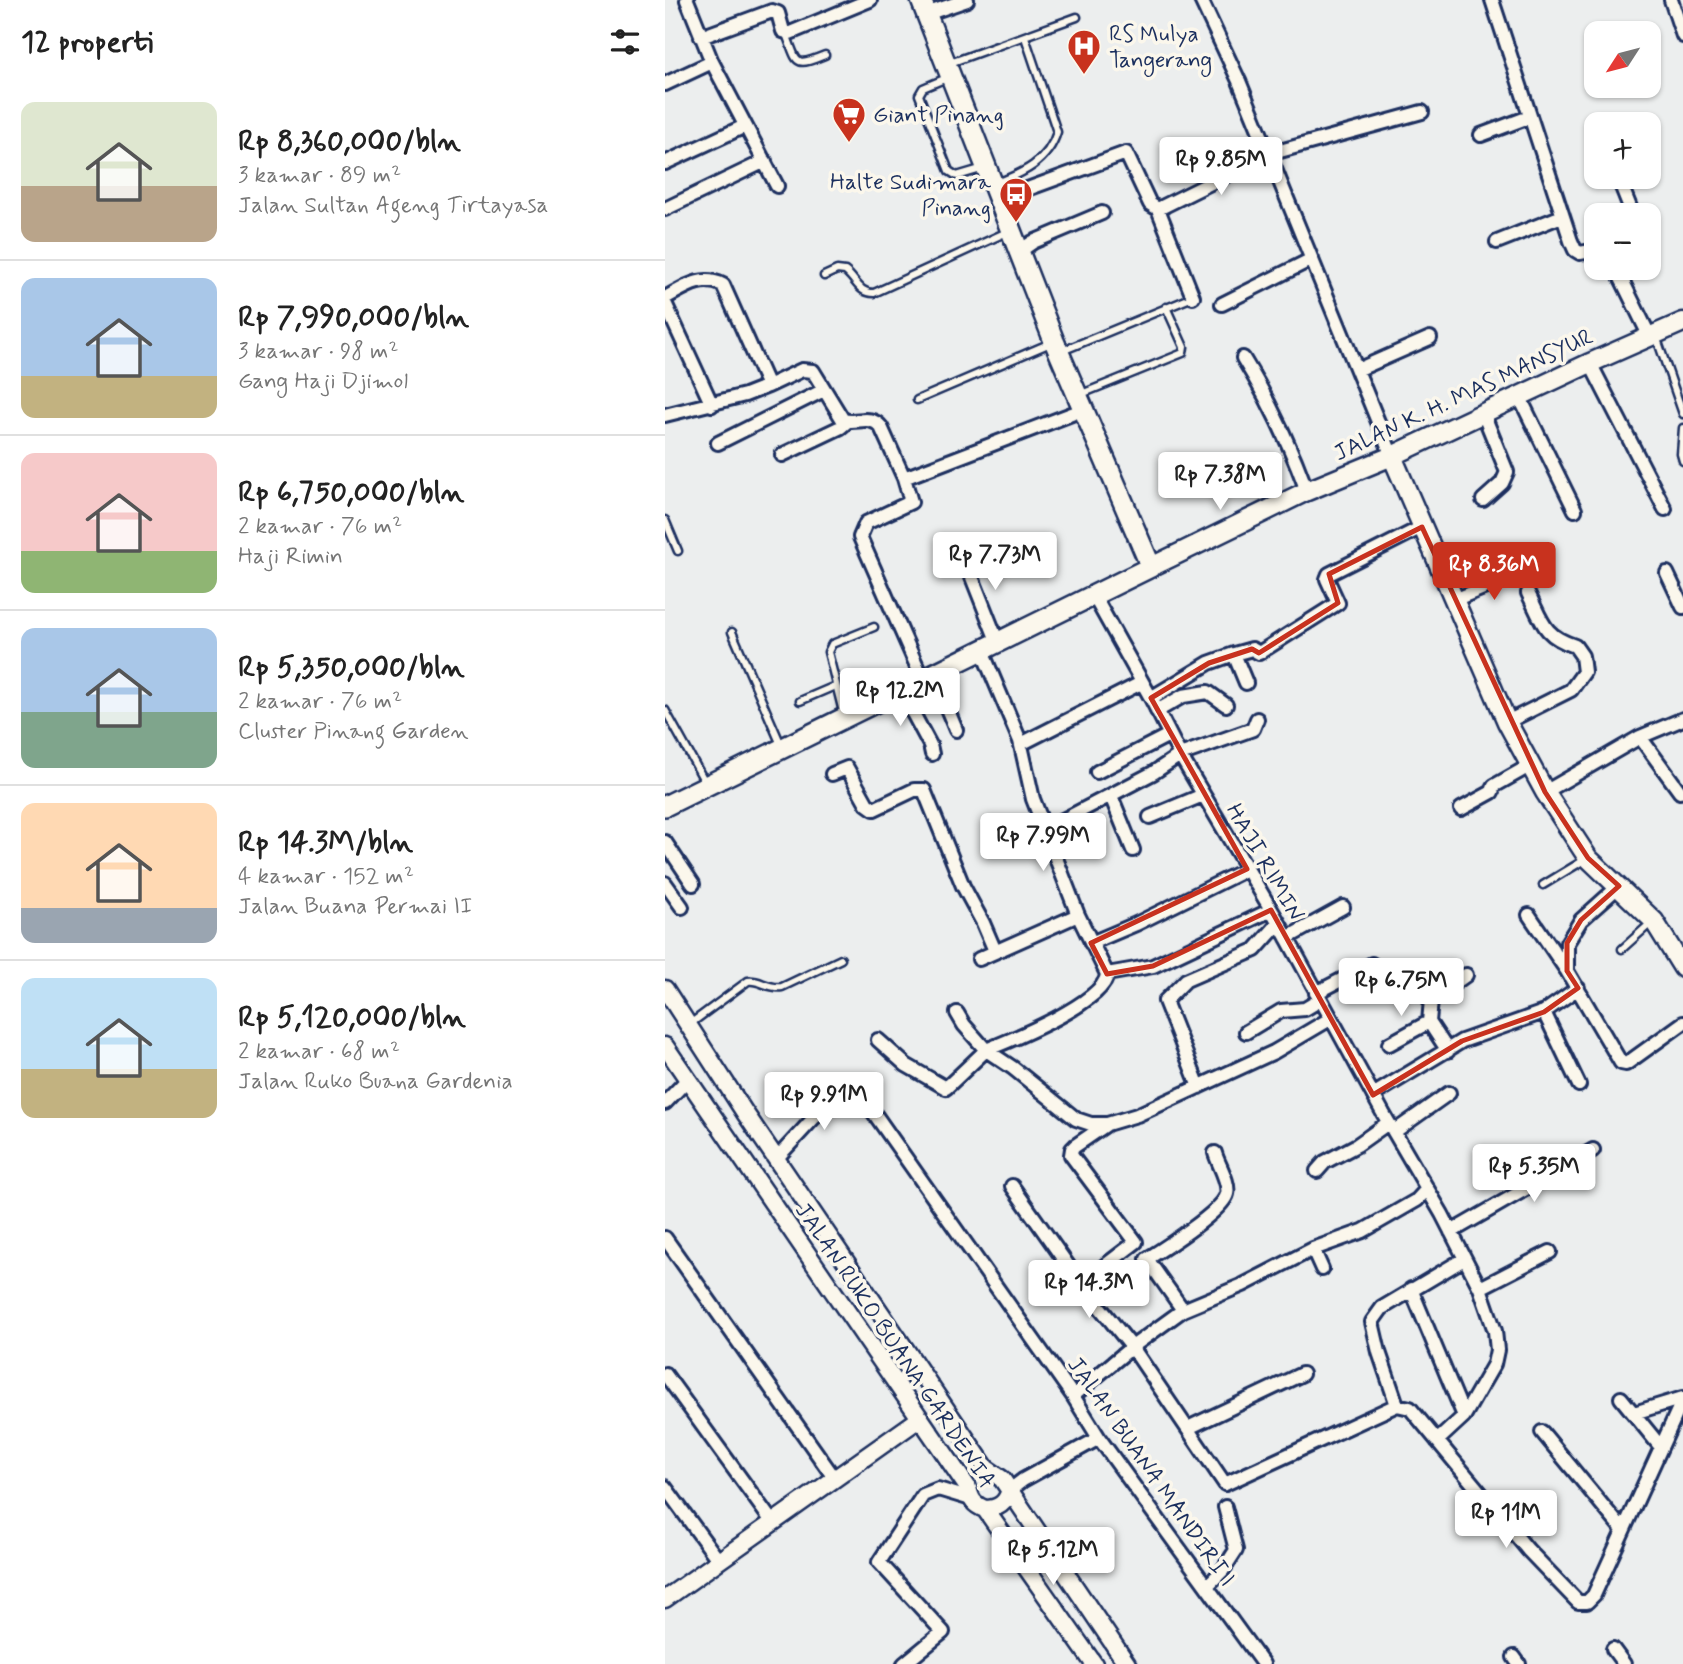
<!DOCTYPE html>
<html lang="id">
<head>
<meta charset="utf-8">
<style>
	:root { --surface:#fff; --page:#f2f2f2; --text:#222; --muted:#767676; --line:#e0e0e0; --accent:#c8321e }
	body { margin:0; font-family:Mynerve,sans-serif; background:var(--page); color:var(--text); height:100vh; display:flex; flex-direction:column; font-size:26px; white-space:nowrap }
	* { box-sizing:border-box; margin:0 }
	p { font-size:23px; color:var(--muted) }
	.icon { flex:none; width:38px; height:38px; fill:none; stroke:currentColor; stroke-width:2; stroke-linecap:round; stroke-linejoin:round }
	.map { position:relative; flex:1; overflow:hidden }
	.side { display:flex; flex-direction:column; background:var(--surface); width:665px }
	.side>* { flex:none }
	.needle { width:46px; rotate:234deg }
	.controls { position:absolute; left:919px; top:21px; display:grid; gap:14px }
	.controls a { display:grid; place-items:center; width:77px; height:77px; border-radius:14px; background:var(--surface); box-shadow:0 2px 5px #0004; font-size:35px }
	.price { position:absolute; translate:-50% -60px; padding:0 16px; border-radius:7px; background:#fff; color:#222; font-size:23px; line-height:46px; filter:drop-shadow(0 2px 4px #0008) }
	.price::after { content:''; position:absolute; left:50%; top:42px; width:21px; height:16px; margin-left:-10px; background:inherit; clip-path:polygon(0 0,100% 0,50% 100%) }
	.price.active { background:var(--accent); color:#fff }
	ul { padding:0; list-style:none }
	li { display:flex; align-items:center; gap:21px; height:175px; padding:0 21px }
	li+li { border-top:2px solid var(--line) }
	li span { display:grid; place-items:center; flex:none; width:196px; height:140px; border-radius:14px; color:#555 }
	li>.icon { margin-inline-start:auto }
	span .icon { width:84px; height:84px; fill:#fffc; stroke-width:1 }
	li b { font-size:30px }
	h2 { display:flex; justify-content:space-between; align-items:center; height:84px; padding:0 21px; font-size:30px }
	main { display:flex; flex:1; min-height:0 }
	.map>svg:first-child { display:block }
	.lines { fill:none; stroke-linecap:round; stroke-linejoin:round }
	.service-casing { stroke:#1b2f5e; stroke-width:11 }
	.minor-casing { stroke:#1b2f5e; stroke-width:18 }
	.tertiary-casing { stroke:#1b2f5e; stroke-width:21 }
	.secondary-casing { stroke:#1b2f5e; stroke-width:23 }
	.primary-casing { stroke:#1b2f5e; stroke-width:24 }
	.service { stroke:#fbf7ec; stroke-width:6 }
	.minor { stroke:#fbf7ec; stroke-width:12 }
	.tertiary { stroke:#fbf7ec; stroke-width:16 }
	.secondary { stroke:#fbf7ec; stroke-width:18 }
	.primary { stroke:#fbf7ec; stroke-width:19 }
	.marked { fill:none; stroke:#c8321e; stroke-width:5; stroke-linejoin:round }
	.labels { text-anchor:middle; stroke-width:7; stroke-linejoin:round; paint-order:stroke }
	.poi-label { font-size:23px; fill:#1b2f5e; stroke:#fbf7ec; text-anchor:start }
	.street-label { font-size:23px; fill:#1b2f5e; stroke:#fbf7ec }
</style>
</head>
<body>
<main>
<section class="side">
<h2>12 properti<svg class="icon" aria-label="filters" viewBox="0 0 24 24"><path d="M4 7h16M4 17h16"/><circle cx="9" cy="7" r="2"/><circle cx="15" cy="17" r="2"/></svg></h2>
<ul>
<li><span style="background:linear-gradient(#dfe7d0 60%,#b9a48a 0)"><svg class="icon" aria-label="home" viewBox="0 0 24 24"><path d="M3 11l9-7 9 7M6 9v11h12V9"/></svg></span><div><b>Rp 8,360,000/bln</b><p>3 kamar · 89 m²</p><p>Jalan Sultan Ageng Tirtayasa</p></div></li>
<li><span style="background:linear-gradient(#a9c7e8 70%,#c2b280 0)"><svg class="icon" aria-label="home" viewBox="0 0 24 24"><path d="M3 11l9-7 9 7M6 9v11h12V9"/></svg></span><div><b>Rp 7,990,000/bln</b><p>3 kamar · 98 m²</p><p>Gang Haji Djimol</p></div></li>
<li><span style="background:linear-gradient(#f6c9c9 70%,#8fb573 0)"><svg class="icon" aria-label="home" viewBox="0 0 24 24"><path d="M3 11l9-7 9 7M6 9v11h12V9"/></svg></span><div><b>Rp 6,750,000/bln</b><p>2 kamar · 76 m²</p><p>Haji Rimin</p></div></li>
<li><span style="background:linear-gradient(#a9c7e8 60%,#7fa58c 0)"><svg class="icon" aria-label="home" viewBox="0 0 24 24"><path d="M3 11l9-7 9 7M6 9v11h12V9"/></svg></span><div><b>Rp 5,350,000/bln</b><p>2 kamar · 76 m²</p><p>Cluster Pinang Garden</p></div></li>
<li><span style="background:linear-gradient(#ffd9b3 75%,#9aa5b1 0)"><svg class="icon" aria-label="home" viewBox="0 0 24 24"><path d="M3 11l9-7 9 7M6 9v11h12V9"/></svg></span><div><b>Rp 14.3M/bln</b><p>4 kamar · 152 m²</p><p>Jalan Buana Permai II</p></div></li>
<li><span style="background:linear-gradient(#bfe0f5 65%,#c2b280 0)"><svg class="icon" aria-label="home" viewBox="0 0 24 24"><path d="M3 11l9-7 9 7M6 9v11h12V9"/></svg></span><div><b>Rp 5,120,000/bln</b><p>2 kamar · 68 m²</p><p>Jalan Ruko Buana Gardenia</p></div></li>
</ul>
</section>
<div class="map">
<svg width="1018" height="1664" viewBox="0 0 1018 1664">
	<rect width="100%" height="100%" fill="#eceeee"/>
	<filter id="ink" filterUnits="userSpaceOnUse"><feTurbulence type="fractalNoise" baseFrequency=".0143" numOctaves="2"/><feDisplacementMap in="SourceGraphic" scale="14" xChannelSelector="R" yChannelSelector="G"/><feConvolveMatrix kernelMatrix="1 2 1 2 8 2 1 2 1" color-interpolation-filters="sRGB"/></filter>
	<g filter="url(#ink)">
		<g class="lines">
			<defs>
				<path id="service" d="M121 34C133 63 128 68 160 55
					M285 63 412 17
					M284 77 258 88 254 95 284 171 292 176 319 168
					M332 183C358 173 383 162 392 132L360 37
					M159 276 172 270 180 271C191 279 193 293 209 293L342 232
					M991 336 1018 414
					M397 351 528 297
					M414 395 518 353 519 347 501 307
					M252 400 388 342
					M1018 428 1016 454 1018 461
					M0 520 13 551
					M67 632 117 747
					M135 701 170 686
					M0 710 40 782
					M179 716 163 652 167 644 209 627
					M878 885 921 859
					M957 949 987 922
					M25 1024 83 981C95 979 102 989 117 987L176 959"/>
				<path id="minor" d="M22 0 47 62 112 186
					M536 0 574 81 727 456
					M827 0 906 241 910 250 915 253 931 250
					M1006 0 1018 36
					M261 14 302 0
					M36 37 107 11 113 13 118 31 125 33 205 0
					M0 84 47 62
					M816 135 864 117
					M0 163 80 126
					M953 177 968 215
					M335 199 461 153 485 204 493 209 528 297
					M0 209 100 161
					M493 209 604 154 757 112
					M832 242 897 216
					M355 251 368 242 437 213
					M951 268 985 337
					M0 298C19 288 36 274 58 285L103 386 80 395 0 415
					M0 303 47 405
					M557 304 647 259
					M578 358C604 400 625 445 642 491
					M925 363 1000 509
					M692 370 765 338
					M103 386 137 370 148 371 178 420C192 424 205 414 216 427L239 478 246 502 201 523 195 537 258 680
					M854 396 910 510
					M53 443 159 390
					M117 455 176 427 183 421
					M239 478 417 410
					M818 500 837 483 842 472 818 413
					M297 552 333 643
					M1002 573 1018 607
					M429 596 486 698 515 755 614 923 718 1113 777 1214 815 1288 830 1331 832 1350 829 1364 799 1416 772 1441
					M789 600 821 587 851 568
					M569 654 587 649 594 653 673 603 662 579 664 574 757 527
					M268 675 291 730
					M236 691 265 745 267 754
					M486 698 544 663 569 654 581 683
					M492 711 518 696 543 692 561 705
					M842 722 906 690 919 672 917 656 910 646C878 636 877 621 863 593
					M975 737 1015 792
					M356 744 476 683
					M432 772 504 735
					M167 774 182 768 202 804 209 809 249 790H259L298 886 318 923 330 951
					M880 792 975 737 1018 719
					M446 796 468 850
					M796 809 827 792 829 786 866 765
					M485 817 538 795
					M379 830 488 773 515 755 588 729 592 719
					M0 842 28 884
					M0 883 17 907
					M864 915 902 971 956 1063 961 1064 1018 1023
					M622 938 678 907
					M426 943 471 924 582 869
					M314 959 413 915 368 799 355 741 317 651
					M902 970V943L916 920 954 886
					M442 974 488 966 606 910
					M651 993 707 964
					M879 1012 914 1085
					M292 1013 299 1025 321 1050C346 1040 441 1002 442 974L413 915
					M581 1032 616 1011 640 1009 655 1000
					M213 1040 241 1065 281 1088 321 1050 348 1068 411 1119 426 1124H442L472 1115 609 1052 665 1019
					M724 1044 764 1022
					M783 1051 764 1022 766 1000 801 975
					M534 1087 500 1001 521 980 590 950 614 923
					M708 1095 797 1041 879 1012 913 988
					M197 1096 408 1396 434 1438 598 1664
					M0 1103 23 1079
					M729 1132 784 1093
					M112 1158 182 1082
					M652 1171 660 1162 692 1145 723 1123
					M347 1186 416 1284 467 1347 560 1484 732 1405 745 1408 863 1550 913 1602H922L929 1595 1018 1399
					M786 1232 928 1150
					M0 1238 170 1479
					M648 1249 657 1269
					M416 1284 471 1242 406 1155 407 1149 410 1146 442 1124
					M815 1288 885 1252
					M746 1289 799 1416
					M518 1310 482 1259C498 1249 558 1211 562 1194 565 1183 553 1164 550 1153
					M0 1374 108 1523
					M408 1396 467 1347 518 1310 578 1285 648 1249 698 1231 752 1200 762 1189
					M956 1398 995 1446
					M732 1405 714 1352 707 1322 717 1308 799 1259
					M969 1413 1018 1398
					M523 1428 637 1374
					M877 1432 957 1529
					M0 1487 54 1561
					M345 1490 358 1480 434 1438
					M543 1585 558 1570 571 1550 560 1507
					M948 1649 959 1664
					M849 1657 854 1664
					M239 1664 278 1632 214 1562 258 1495 273 1489 306 1499"/>
				<path id="tertiary" d="M0 989 80 1113 321 1468 337 1479 462 1664
					M0 1046 303 1488C306 1500 309 1505 320 1509L429 1664
					M320 1509C334 1509 341 1503 345 1490
					M0 1599 254 1419"/>
				<path id="secondary" d="M727 456 842 722 880 792 923 858 989 921 1018 968
					M486 567 642 491 727 456 925 363 1018 322"/>
				<path id="primary" d="M0 806 486 567 389 341 256 0"/>
			</defs>
			<use href="#service" class="service-casing"/>
			<use href="#minor" class="minor-casing"/>
			<use href="#tertiary" class="tertiary-casing"/>
			<use href="#secondary" class="secondary-casing"/>
			<use href="#primary" class="primary-casing"/>
			<use href="#service" class="service"/>
			<use href="#minor" class="minor"/>
			<use href="#tertiary" class="tertiary"/>
			<use href="#secondary" class="secondary"/>
			<use href="#primary" class="primary"/>
		</g>
	</g>
	<path class="marked" d="M757 527 880 792 923 858 954 886 916 920 902 943V971L913 988 879 1012 797 1041 708 1095 606 910 488 966 442 974 426 943 582 869 486 698 544 663 587 649 594 653 673 603 664 574Z"/>
	<defs>
		<symbol id="hospital-pin" viewBox="-11 -11 22 30"><path d="M0 17L-7.5 6A9.5 9.5 0 1 1 7.5 6Z" fill="#c8321e" stroke="#fbf7ec"/><path d="M-5-5h3v3.5h4V-5h3V5h-3V1.5h-4V5h-3Z" fill="#fff"/></symbol>
		<symbol id="supermarket-pin" viewBox="-11 -11 22 30"><path d="M0 17L-7.5 6A9.5 9.5 0 1 1 7.5 6Z" fill="#c8321e" stroke="#fbf7ec"/><path d="M-6-5.5h2.5l.6 2H6L4.5 2H-2.5L-4.4-4H-6ZM-1.5 3.2a1.3 1.3 0 1 0 .1 0ZM3 3.2a1.3 1.3 0 1 0 .1 0Z" fill="#fff"/></symbol>
		<symbol id="bus-pin" viewBox="-11 -11 22 30"><path d="M0 17L-7.5 6A9.5 9.5 0 1 1 7.5 6Z" fill="#c8321e" stroke="#fbf7ec"/><path d="M-5-6H5V4H4V6H2V4H-2V6H-4V4H-5ZM-3.5-4V0h7V-4ZM-3.5 1.2v1.5H-2V1.2ZM2 1.2v1.5H3.5V1.2Z" fill="#fff"/></symbol>
	</defs>
	<g fill-rule="evenodd">
		<use href="#hospital-pin" x="400" y="27" width="38" height="52"/>
		<use href="#supermarket-pin" x="165" y="95" width="38" height="52"/>
		<use href="#bus-pin" x="332" y="175" width="38" height="52"/>
	</g>
	<g class="labels">
		<g class="poi-label">
			<text x="444" y="41">RS Mulya<tspan x="444" dy="26">Tangerang</tspan></text>
			<text x="208" y="122">Giant Pinang</text>
			<text x="326" y="189" text-anchor="end">Halte Sudimara<tspan x="326" dy="26">Pinang</tspan></text>
		</g>
		<g class="street-label">
			<text transform="translate(798 394) rotate(-25)" y="8">JALAN K. H. MAS MANSYUR</text>
			<text transform="translate(601 862) rotate(60)" y="8">HAJI RIMIN</text>
			<text transform="translate(231 1345) rotate(56)" y="8">JALAN RUKO BUANA GARDENIA</text>
			<text transform="translate(487 1471) rotate(55)" y="8">JALAN BUANA MANDIRI I</text>
		</g>
	</g>
</svg>
<div class="controls">
<a><svg class="needle" viewBox="-14 -14 28 28"><path d="M0-13l5 13h-10z" fill="#e53935"/><path d="M0 13l5-13h-10z" fill="#767676"/></svg></a>
<a>+</a>
<a>−</a>
</div>
<b class="price" style="left:556px;top:197px">Rp 9.85M</b>
<b class="price" style="left:555px;top:512px">Rp 7.38M</b>
<b class="price" style="left:330px;top:592px">Rp 7.73M</b>
<b class="price active" style="left:829px;top:602px">Rp 8.36M</b>
<b class="price" style="left:235px;top:728px">Rp 12.2M</b>
<b class="price" style="left:378px;top:873px">Rp 7.99M</b>
<b class="price" style="left:736px;top:1018px">Rp 6.75M</b>
<b class="price" style="left:159px;top:1132px">Rp 9.91M</b>
<b class="price" style="left:869px;top:1204px">Rp 5.35M</b>
<b class="price" style="left:424px;top:1320px">Rp 14.3M</b>
<b class="price" style="left:841px;top:1550px">Rp 11M</b>
<b class="price" style="left:388px;top:1587px">Rp 5.12M</b>
</div>
</main>
</body>
</html>
